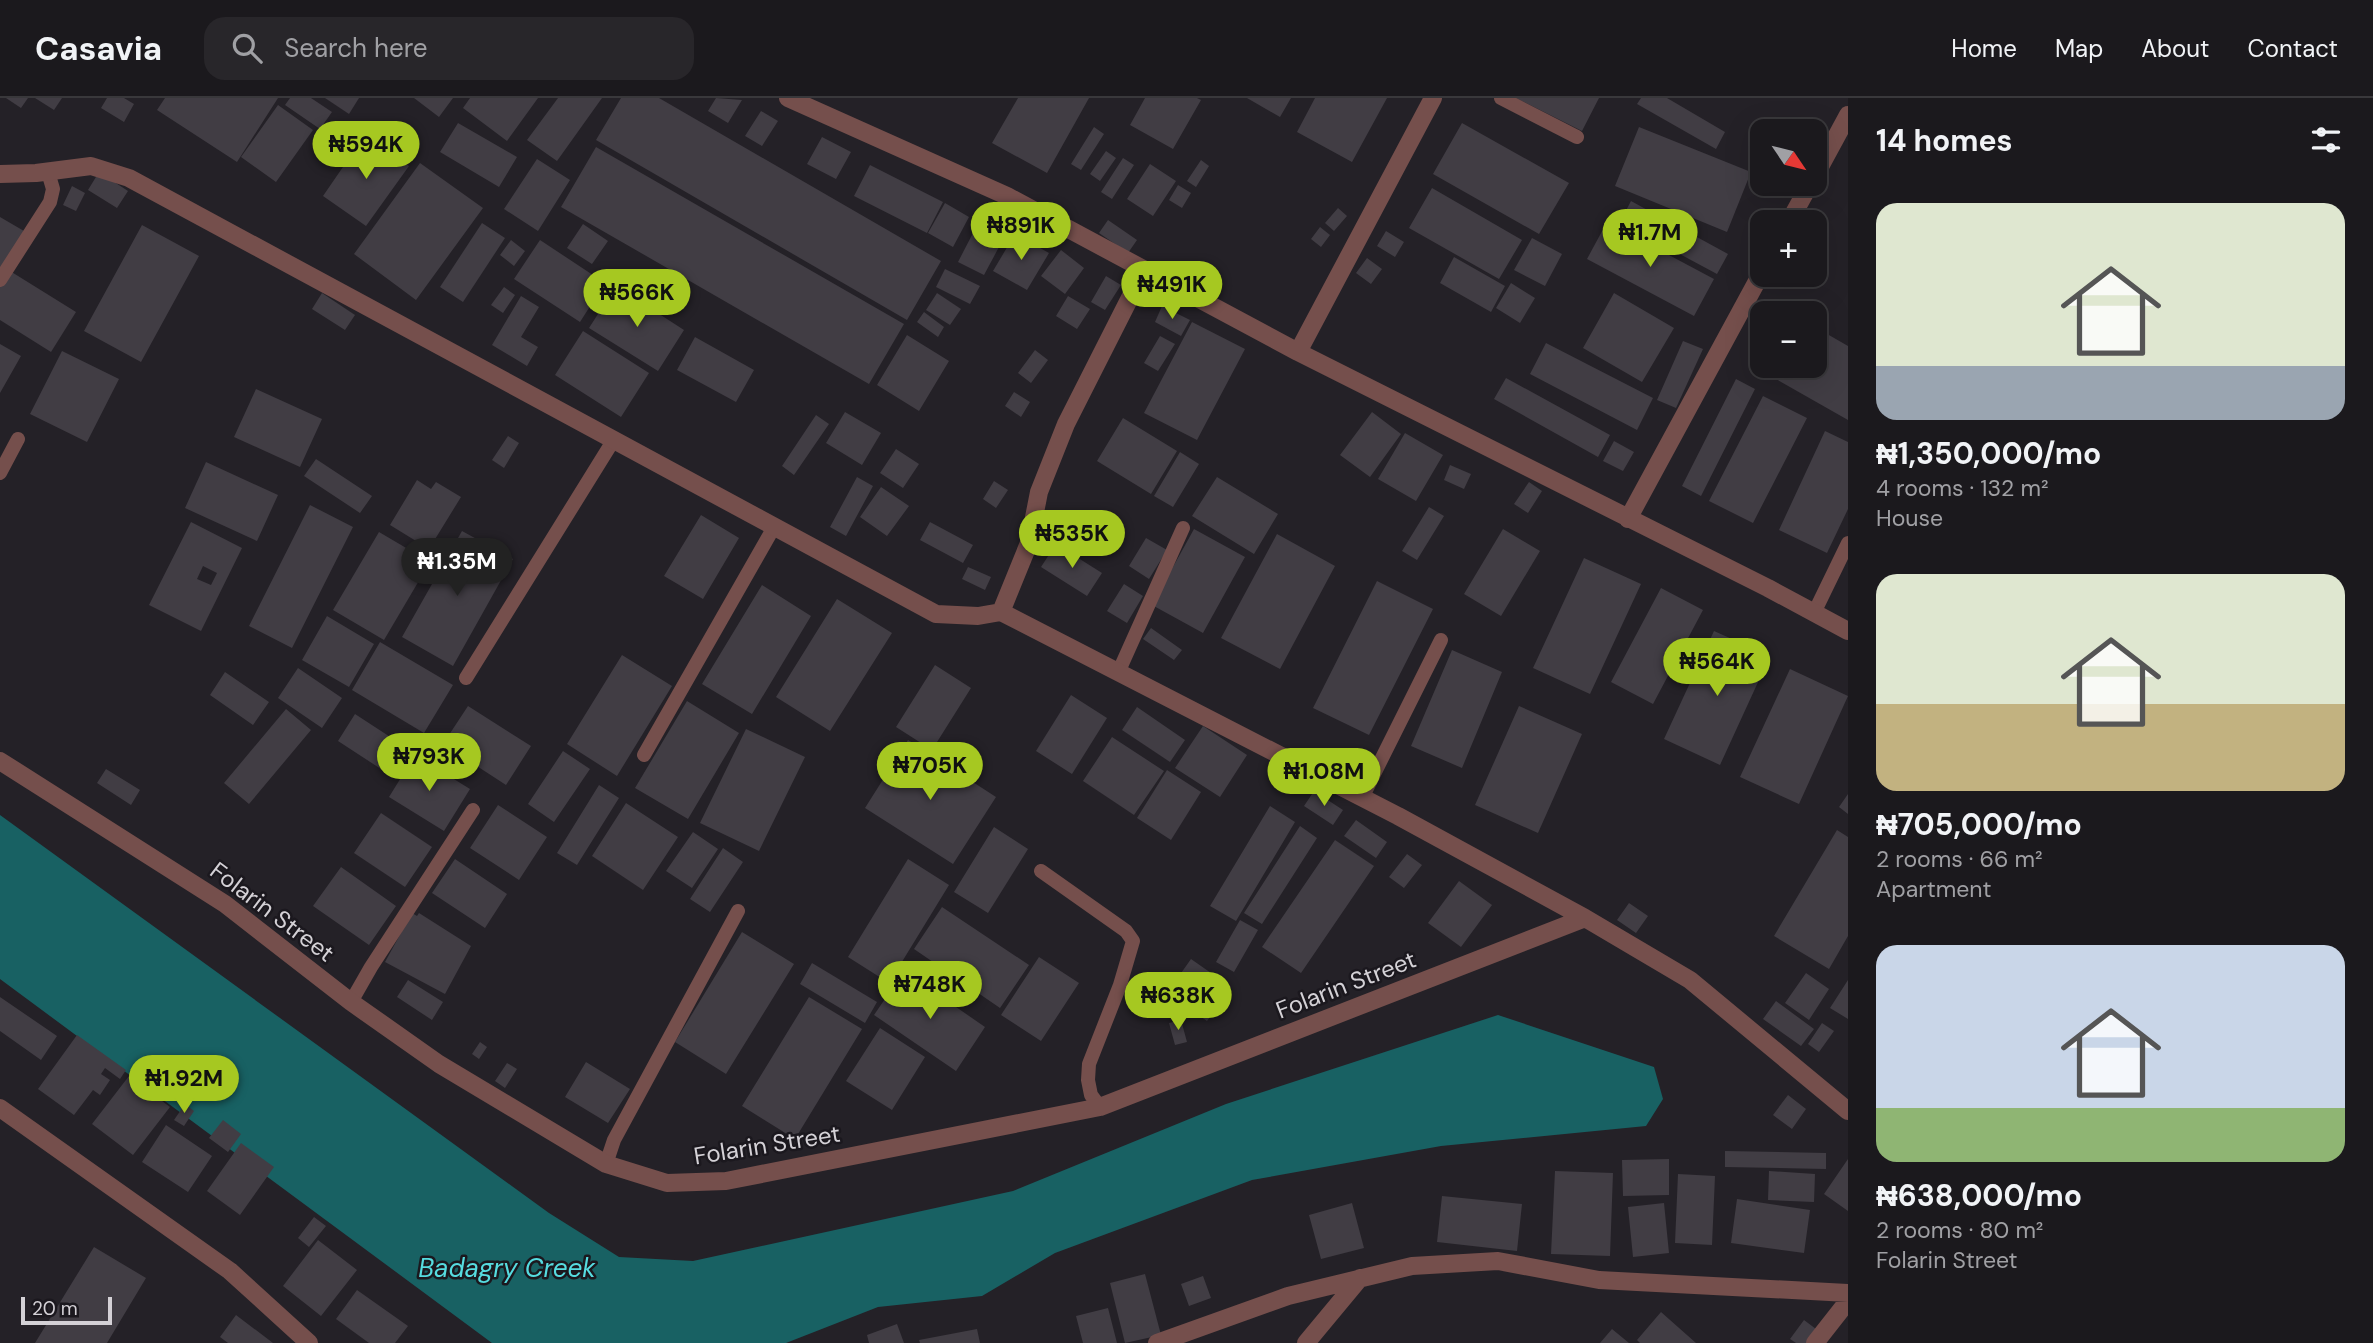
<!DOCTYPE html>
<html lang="en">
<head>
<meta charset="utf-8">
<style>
	:root { --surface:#1b191d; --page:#28262a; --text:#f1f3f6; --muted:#a0a0a4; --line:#39383b; --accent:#a6c821 }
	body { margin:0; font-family:"DM Sans",sans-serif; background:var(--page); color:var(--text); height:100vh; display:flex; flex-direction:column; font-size:26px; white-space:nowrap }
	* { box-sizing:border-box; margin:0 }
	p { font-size:23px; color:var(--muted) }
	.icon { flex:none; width:38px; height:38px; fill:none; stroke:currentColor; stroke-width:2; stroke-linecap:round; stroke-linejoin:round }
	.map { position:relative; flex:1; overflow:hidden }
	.sheet { display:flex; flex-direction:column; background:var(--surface); width:525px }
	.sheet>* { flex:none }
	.needle { width:46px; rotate:125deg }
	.tools { position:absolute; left:1750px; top:21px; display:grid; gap:14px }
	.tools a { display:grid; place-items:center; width:77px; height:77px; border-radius:14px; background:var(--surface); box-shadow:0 7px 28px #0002,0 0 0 2px var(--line); font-size:35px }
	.scale { position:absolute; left:21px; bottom:18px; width:91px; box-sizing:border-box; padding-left:7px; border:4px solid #d4d1d6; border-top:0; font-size:19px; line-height:24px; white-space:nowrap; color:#d4d1d6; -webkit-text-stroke:5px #1b181e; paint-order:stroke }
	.price { position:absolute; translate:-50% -60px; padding:0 16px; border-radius:24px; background:var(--accent); color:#111; font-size:23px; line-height:46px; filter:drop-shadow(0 2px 4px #0008) }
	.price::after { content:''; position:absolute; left:50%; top:42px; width:21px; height:16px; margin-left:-10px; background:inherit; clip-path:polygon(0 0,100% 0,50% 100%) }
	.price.selected { background:#222; color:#fff }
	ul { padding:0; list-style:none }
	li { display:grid; align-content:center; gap:14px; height:371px; padding:0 28px }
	li span { display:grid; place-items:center; height:217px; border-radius:21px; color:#555 }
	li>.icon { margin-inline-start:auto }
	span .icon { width:126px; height:126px; fill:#fffc; stroke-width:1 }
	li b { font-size:30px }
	h2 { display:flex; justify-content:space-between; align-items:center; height:84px; padding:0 28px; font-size:30px }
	header { display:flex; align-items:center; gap:42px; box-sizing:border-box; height:98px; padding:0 35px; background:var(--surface); border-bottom:2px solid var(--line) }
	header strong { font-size:33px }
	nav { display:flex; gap:38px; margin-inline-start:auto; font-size:24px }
	.search { width:490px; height:63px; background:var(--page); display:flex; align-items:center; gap:18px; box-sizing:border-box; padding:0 24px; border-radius:21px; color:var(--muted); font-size:26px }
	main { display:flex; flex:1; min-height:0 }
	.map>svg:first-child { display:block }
	.water { fill:#186163 }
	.building { fill:#413d44; fill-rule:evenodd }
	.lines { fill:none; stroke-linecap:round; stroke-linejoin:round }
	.lane { stroke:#754f4c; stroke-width:14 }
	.street { stroke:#754f4c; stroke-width:18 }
	.labels { text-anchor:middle; stroke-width:5; stroke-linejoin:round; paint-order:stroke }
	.street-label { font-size:24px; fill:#d4d1d6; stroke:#1b181e }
	.water-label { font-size:26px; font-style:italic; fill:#56dce0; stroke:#1b181e }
</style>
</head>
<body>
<header>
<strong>Casavia</strong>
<div class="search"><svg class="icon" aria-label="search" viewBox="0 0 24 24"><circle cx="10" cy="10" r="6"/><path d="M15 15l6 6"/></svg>Search here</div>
<nav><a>Home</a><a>Map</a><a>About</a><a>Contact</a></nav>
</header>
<main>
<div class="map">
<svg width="1848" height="1245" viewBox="0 0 1848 1245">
	<rect width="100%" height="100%" fill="#242127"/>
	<path class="water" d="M0 717 549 1115 619 1159 693 1163 1013 1093 1226 1006 1498 917 1654 969 1663 1001 1646 1028 1441 1048 1252 1082 1055 1155 982 1198 878 1209 786 1245H492L0 881Z"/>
	<path class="building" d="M6 0H28L21 10Z
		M35 0H62L54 12Z
		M107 0H124L134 6 124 24 101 10Z
		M165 0H278L237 64 157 12Z
		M290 0H311L332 14 320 31 285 7Z
		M325 0H359L349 16Z
		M414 0H453L439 19Z
		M470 0H538L507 43 463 10Z
		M558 0H602L557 63 527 42Z
		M621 0H659L941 163 907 222 596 42Z
		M716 0 742 2 728 25 708 13Z
		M1018 0H1089L1047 75 992 45Z
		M1145 0H1197L1201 2 1173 51 1130 27Z
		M1247 0H1291L1280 19Z
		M1315 0H1387L1352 64 1297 34Z
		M1516 0H1599L1582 33Z
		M1641 0H1667L1725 34 1716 51 1637 6Z
		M278 7 313 32 276 84 241 59Z
		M761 13 778 23 762 48 745 38Z
		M458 25 517 59 499 89 440 54Z
		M1462 25 1569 85 1539 136 1433 76Z
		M1094 29 1104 36 1081 72 1071 66Z
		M1639 29 1751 74 1727 134 1615 88Z
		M365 37 409 68 366 128 323 98Z
		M822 39 851 54 836 81 807 66Z
		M596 49 904 226 869 286 561 109Z
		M1106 53 1116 60 1100 83 1090 76Z
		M1123 60 1134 67 1112 101 1101 94Z
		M537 61 570 82 538 133 504 111Z
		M1201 62 1209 68 1196 89 1187 83Z
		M420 65 483 110 416 202 354 156Z
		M1150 66 1176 83 1153 118 1127 101Z
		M870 67 943 104 927 135 854 98Z
		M99 74 128 93 117 110 88 92Z
		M1178 87 1191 95 1182 110 1169 102Z
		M72 88 85 95 76 113 63 107Z
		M1432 90 1522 142 1499 181 1409 130Z
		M1631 103 1728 156 1717 176 1620 124Z
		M945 105 969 119 953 149 928 135Z
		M1338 110 1347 118 1334 133 1325 125Z
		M0 119 24 133 0 174Z
		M1108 122 1137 142 1128 155 1099 135Z
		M1607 124 1714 181 1694 218 1587 161Z
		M482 125 505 140 463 204 440 189Z
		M583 126 608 143 592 166 567 150Z
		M142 127 199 158 141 264 84 233Z
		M1320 129 1330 137 1321 149 1311 141Z
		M1386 133 1404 144 1395 159 1377 148Z
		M973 135 999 149 984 177 958 164Z
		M1015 136 1049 155 1027 192 993 173Z
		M1532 140 1562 156 1545 188 1514 172Z
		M511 142 525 153 514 168 500 157Z
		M540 142 605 185 580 224 514 181Z
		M1061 152 1084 170 1065 196 1041 178Z
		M1454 159 1505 188 1491 214 1440 185Z
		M1367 160 1382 171 1371 186 1356 175Z
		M945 171 980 188 970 206 936 189Z
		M10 173 76 214 51 254 0 222V189Z
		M1106 178 1121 187 1105 212 1091 204Z
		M1511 185 1535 200 1520 225 1496 210Z
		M616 188 684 232 658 273 589 230Z
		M504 189 515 197 503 215 491 207Z
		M322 195 355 217 345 232 312 211Z
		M937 195 961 211 950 227 926 212Z
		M1614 195 1674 230 1642 284 1583 250Z
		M521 198 539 209 521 239 538 249 527 268 492 247Z
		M1068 198 1090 211 1077 231 1056 218Z
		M1162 208 1190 222 1181 238 1155 224Z
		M924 214 944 229 938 239 917 224Z
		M1192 224 1245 251 1197 342 1144 315Z
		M1815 229 1848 248V322L1760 272 1762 268H1815Z
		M583 233 649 275 621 319 555 277Z
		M907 237 949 263 919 313 877 287Z
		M1160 238 1175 246 1158 273 1144 265Z
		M695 239 754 272 736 304 677 272Z
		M1683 243 1703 251 1676 310 1657 302Z
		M1546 245 1653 300 1637 332 1530 276Z
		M0 246 21 258 0 295Z
		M1035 252 1048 262 1031 285 1018 275Z
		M62 253 119 281 87 344 30 316Z
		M1506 280 1610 337 1598 359 1494 301Z
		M1736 281 1755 291 1701 398 1682 388Z
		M256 291 322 321 300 369 234 339Z
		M1014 294 1030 304 1021 319 1005 308Z
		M1763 298 1807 320 1753 425 1709 403Z
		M845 314 881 335 862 367 826 345Z
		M1372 314 1401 336 1370 379 1340 357Z
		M816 317 829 326 794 377 782 368Z
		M1123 320 1177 353 1151 396 1097 363Z
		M1825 333 1848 344V411L1827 455 1779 432Z
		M1405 335 1443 357 1416 403 1378 381Z
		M508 338 519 345 504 370 492 362Z
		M1614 343 1634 354 1623 373 1603 363Z
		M896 351 919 366 903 390 880 375Z
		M1180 354 1199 366 1173 409 1154 398Z
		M316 361 372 398 360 415 304 378Z
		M206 364 278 397 257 443 185 410Z
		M1450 367 1471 376 1464 391 1444 382Z
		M857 379 873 388 846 438 830 429Z
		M1217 379 1278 416 1254 456 1192 418Z
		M417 382 431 391 436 384 461 399 429 451 390 427Z
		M994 383 1008 392 996 410 983 401Z
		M1529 384 1542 393 1528 415 1514 406Z
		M881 389 909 408 887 438 860 419Z
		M310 407 353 429 292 550 249 528Z
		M1429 409 1444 418 1417 462 1402 453Z
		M701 417 739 440 703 501 664 478Z
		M191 424 242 450 201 533 149 507ZM203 468 217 475 211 487 197 481Z
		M930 424 973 447 963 465 920 442Z
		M1194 431 1245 459 1203 535 1152 507Z
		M1503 431 1540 453 1501 518 1464 496Z
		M462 433 513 461 453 568 402 539Z
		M379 434 430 464 384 542 333 512Z
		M1277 436 1335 468 1280 571 1221 540Z
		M1146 440 1167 452 1149 481 1129 468Z
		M1056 446 1102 475 1087 498 1041 469Z
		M1584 460 1641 486 1590 596 1533 570Z
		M968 469 991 479 985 492 962 481Z
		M1377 483 1433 511 1369 637 1313 610Z
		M1124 486 1143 498 1127 525 1107 513Z
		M762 487 811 518 752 616 702 586Z
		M1661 490 1703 512 1653 606 1611 584Z
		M837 501 892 535 830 633 776 599Z
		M327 518 374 546 349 589 302 562Z
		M1151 530 1182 552 1174 562 1143 541Z
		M1714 533 1770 558 1720 667 1664 641Z
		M380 544 453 587 424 635 352 592Z
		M1452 552 1502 574 1462 670 1411 648Z
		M622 557 672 588 617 678 567 646Z
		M935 567 971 590 932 652 896 629Z
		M298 570 342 600 322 630 278 600Z
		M1790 571 1848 598 1799 706 1740 679Z
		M225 574 269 604 253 627 210 597Z
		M1071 597 1107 620 1072 676 1036 653Z
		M687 603 739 635 688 721 635 690Z
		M468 608 531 648 506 687 443 646Z
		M1519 608 1582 636 1538 735 1475 707Z
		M1137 609 1185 642 1170 664 1122 632Z
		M286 611 311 632 249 706 224 685Z
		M355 616 401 646 384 673 338 643Z
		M1203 628 1247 657 1220 699 1175 670Z
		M746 631 805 659 759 753 700 725Z
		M1112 639 1164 673 1134 717 1083 683Z
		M908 642 996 699 953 766 865 710Z
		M563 653 590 671 554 724 528 706Z
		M415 657 470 691 444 733 389 699Z
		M106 671 140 692 131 707 97 685Z
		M1167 672 1201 694 1171 742 1137 720Z
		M599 687 619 700 577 767 557 755Z
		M1314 693 1343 712 1333 727 1304 708Z
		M1848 696V716L1839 709Z
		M626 705 678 739 643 792 592 758Z
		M498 707 547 739 519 782 470 750Z
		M1270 708 1295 724 1236 823 1210 808Z
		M381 715 432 749 405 789 354 755Z
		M1356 722 1387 744 1376 760 1344 738Z
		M1300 728 1317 740 1262 826 1244 815Z
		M994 729 1028 751 988 815 954 794Z
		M1837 732 1848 739V838L1829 871 1774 838Z
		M693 734 718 751 692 790 666 773Z
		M1335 742 1374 768 1301 875 1262 849Z
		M723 750 743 764 710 814 690 801Z
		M1407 756 1422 767 1404 790 1389 779Z
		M455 761 507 796 485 830 432 795Z
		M908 761 949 787 889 885 848 859Z
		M341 769 396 808 369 847 313 808Z
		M1459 783 1492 807 1461 849 1428 825Z
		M1629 805 1648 818 1636 835 1617 822Z
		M942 809 1029 867 1000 910 914 851Z
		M412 815 417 818 419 815 471 848 445 896 385 864Z
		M1240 822 1258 832 1234 874 1216 864Z
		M742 834 794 866 726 976 675 944Z
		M1039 859 1079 885 1041 943 1001 917Z
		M1191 861 1231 889 1207 923 1167 895Z
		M812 865 877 904 865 925 800 886Z
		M904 873 985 929 956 973 874 917Z
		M1806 875 1829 891 1809 922 1785 905Z
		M408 882 443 904 432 922 397 899Z
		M1848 882V921L1830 910Z
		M0 899 57 938 41 962 0 933Z
		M809 899 862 931 795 1041 742 1008Z
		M1776 903 1814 931 1801 948 1763 921Z
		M1181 922 1187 944 1175 947 1169 925Z
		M1822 925 1834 933 1819 954 1808 946Z
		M880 930 925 959 892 1012 846 983Z
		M77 937 126 972 120 981 105 970 101 976 110 982 100 997 93 992 74 1017 38 991Z
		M480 944 487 949 479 961 472 956Z
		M586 964 630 991 608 1025 565 999Z
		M507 965 517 971 505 990 495 983Z
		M129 978 170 1009 133 1057 92 1026Z
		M1788 997 1806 1011 1792 1031 1773 1017Z
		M185 1006 194 1013 184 1028 174 1022Z
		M223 1022 241 1036 228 1054 209 1040Z
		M166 1027 212 1058 188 1094 142 1064Z
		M241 1045 274 1069 240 1117 207 1093Z
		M1725 1053 1826 1055V1071L1725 1069Z
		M1669 1061V1097L1623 1098 1622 1062Z
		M1848 1061V1113L1824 1096Z
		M1555 1073 1613 1075 1610 1158 1551 1156Z
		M1769 1073 1815 1076 1814 1104 1768 1102Z
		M1678 1076 1715 1078 1712 1147 1675 1145Z
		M1442 1098 1522 1106 1517 1153 1437 1144Z
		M1737 1101 1810 1112 1804 1155 1731 1145Z
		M1352 1105 1364 1150 1321 1161 1309 1117Z
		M1664 1105 1669 1155 1633 1159 1628 1109Z
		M314 1119 326 1128 309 1149 298 1140Z
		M318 1142 357 1172 321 1218 283 1188Z
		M94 1149 146 1180 107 1245H35Z
		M1145 1176 1161 1237 1125 1245 1110 1185Z
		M1203 1178 1211 1200 1189 1208 1181 1186Z
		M357 1192 408 1228 395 1245H369L336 1221Z
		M1108 1210 1117 1245H1083L1076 1218Z
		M1661 1214 1696 1245H1640L1637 1242Z
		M236 1217 273 1245H228L220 1239Z
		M1804 1222 1820 1234 1812 1245H1796L1790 1241Z
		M897 1226 904 1245H869L867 1237Z
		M977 1231 980 1245H920L919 1242Z
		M1612 1231 1629 1245H1600Z"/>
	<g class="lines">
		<path class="lane" d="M1501 0 1577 39
			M0 182 50 104 53 91 48 74
			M0 375 18 341
			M1814 515 1848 445
			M1118 575 1183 430
			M466 580 613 343
			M644 657 774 429
			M1362 700 1441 542
			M1041 773 1126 833 1133 843 1120 887 1089 966 1088 982 1091 997 1100 1009
			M351 904 371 869 473 712
			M606 1066 614 1042 738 813"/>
		<path class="street" d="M788 0 1007 98 1298 254 1768 490 1848 533
			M0 76 36 75 91 68 129 80 936 516 978 518 1001 514 1398 718 1585 820 1690 882 1848 1013
			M1815 78 1848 17
			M1789 124 1810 86
			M1298 254 1433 0
			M1628 421 1762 174
			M1001 514 1029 445 1039 394 1066 326 1144 172
			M0 663 225 806 351 904 439 966 606 1066 667 1085 726 1083 1100 1009 1585 820
			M0 1010 230 1173 309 1245
			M1157 1245 1288 1198 1412 1168 1498 1163 1599 1182 1848 1195
			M1306 1245 1360 1180
			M1815 1245 1848 1203"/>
	</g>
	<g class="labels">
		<g class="street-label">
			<text transform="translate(272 814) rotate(37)" y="8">Folarin Street</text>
			<text transform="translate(1346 887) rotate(-21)" y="8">Folarin Street</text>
			<text transform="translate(767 1047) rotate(-9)" y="8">Folarin Street</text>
		</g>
		<g class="water-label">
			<text x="507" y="1179">Badagry Creek</text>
		</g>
	</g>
</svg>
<div class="tools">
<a><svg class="needle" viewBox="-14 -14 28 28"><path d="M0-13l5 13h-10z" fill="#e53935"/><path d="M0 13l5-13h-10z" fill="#a0a0a4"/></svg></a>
<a>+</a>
<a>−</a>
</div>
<div class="scale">20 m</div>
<b class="price" style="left:366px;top:83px">₦594K</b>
<b class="price" style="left:1021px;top:164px">₦891K</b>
<b class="price" style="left:1650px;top:171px">₦1.7M</b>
<b class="price" style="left:1172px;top:223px">₦491K</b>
<b class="price" style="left:637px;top:231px">₦566K</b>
<b class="price" style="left:1072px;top:472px">₦535K</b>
<b class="price selected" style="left:457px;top:500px">₦1.35M</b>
<b class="price" style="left:1717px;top:600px">₦564K</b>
<b class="price" style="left:429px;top:695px">₦793K</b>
<b class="price" style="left:930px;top:704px">₦705K</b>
<b class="price" style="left:1324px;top:710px">₦1.08M</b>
<b class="price" style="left:930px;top:923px">₦748K</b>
<b class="price" style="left:1178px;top:934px">₦638K</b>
<b class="price" style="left:184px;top:1017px">₦1.92M</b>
</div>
<section class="sheet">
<h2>14 homes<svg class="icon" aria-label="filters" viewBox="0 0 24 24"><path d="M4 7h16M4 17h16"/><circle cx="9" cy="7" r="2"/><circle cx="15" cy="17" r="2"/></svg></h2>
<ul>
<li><span style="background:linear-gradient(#dfe7d0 75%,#9aa5b1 0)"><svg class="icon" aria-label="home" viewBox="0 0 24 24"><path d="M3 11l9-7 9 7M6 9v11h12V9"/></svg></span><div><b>₦1,350,000/mo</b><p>4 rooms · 132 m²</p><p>House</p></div></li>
<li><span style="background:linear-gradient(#dfe7d0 60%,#c2b280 0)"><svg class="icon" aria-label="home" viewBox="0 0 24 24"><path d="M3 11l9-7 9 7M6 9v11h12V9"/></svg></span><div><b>₦705,000/mo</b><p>2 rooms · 66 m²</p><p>Apartment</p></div></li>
<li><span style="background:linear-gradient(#c9d6e8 75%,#8fb573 0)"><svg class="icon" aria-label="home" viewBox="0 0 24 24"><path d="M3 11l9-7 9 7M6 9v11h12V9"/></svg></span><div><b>₦638,000/mo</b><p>2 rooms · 80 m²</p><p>Folarin Street</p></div></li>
</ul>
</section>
</main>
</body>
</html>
